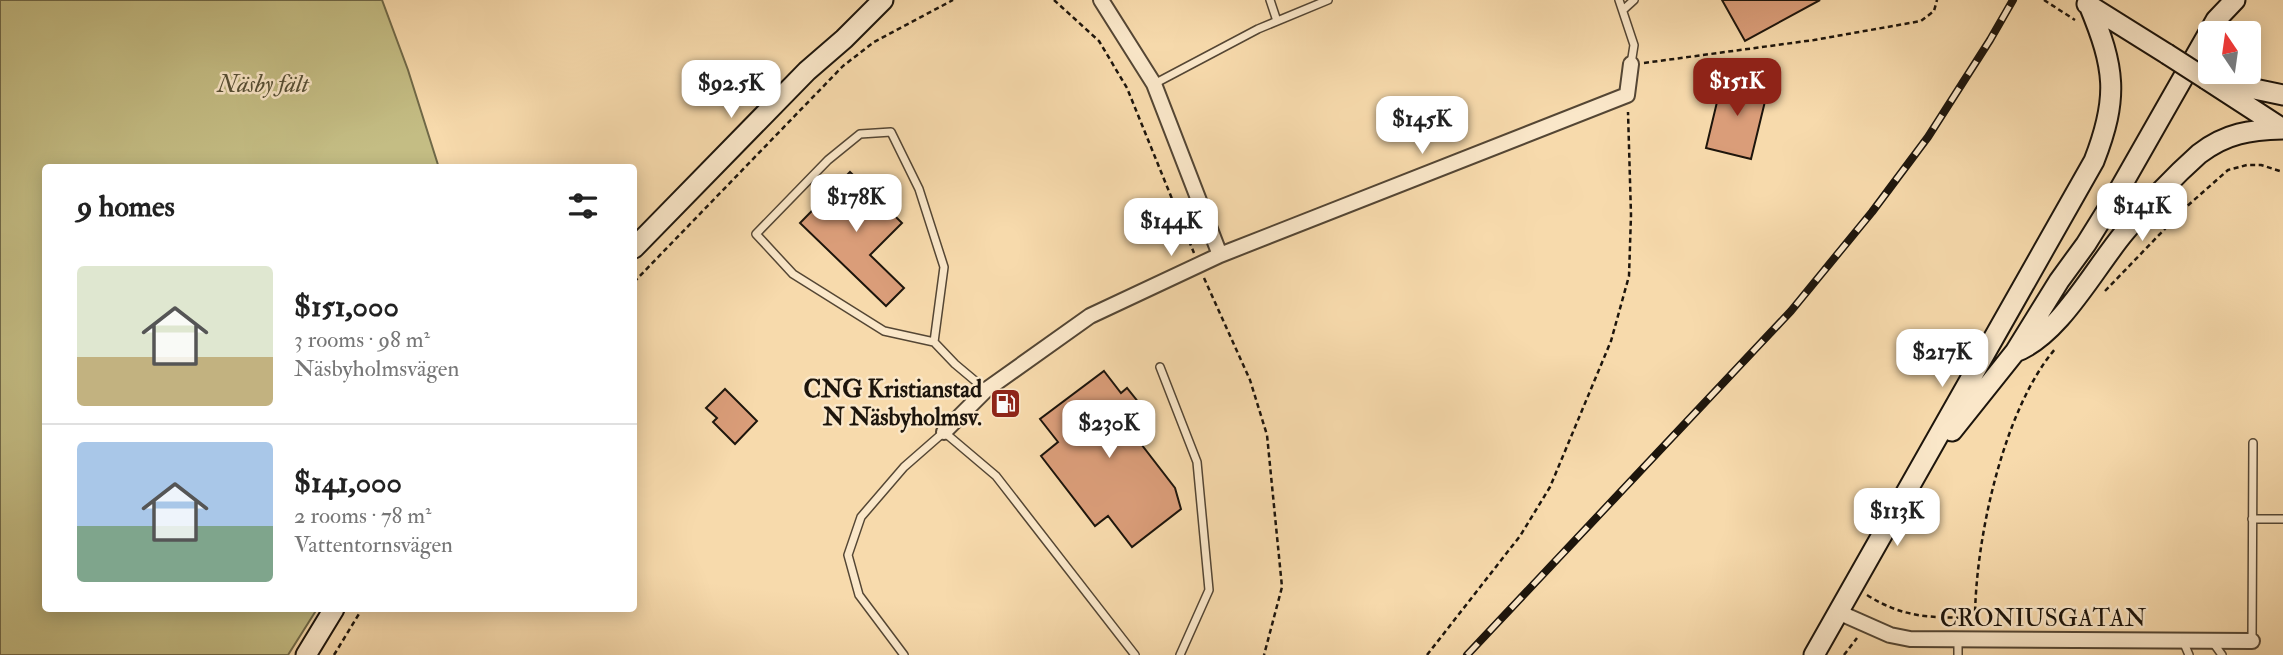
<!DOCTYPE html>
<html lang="en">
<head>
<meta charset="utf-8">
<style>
	:root { --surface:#fff; --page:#f2f2f2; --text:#222; --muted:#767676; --line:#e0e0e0; --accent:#8f2418 }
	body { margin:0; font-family:"IM FELL Double Pica",serif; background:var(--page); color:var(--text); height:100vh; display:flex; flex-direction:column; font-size:26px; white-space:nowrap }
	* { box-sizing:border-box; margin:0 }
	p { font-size:23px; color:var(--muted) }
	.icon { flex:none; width:38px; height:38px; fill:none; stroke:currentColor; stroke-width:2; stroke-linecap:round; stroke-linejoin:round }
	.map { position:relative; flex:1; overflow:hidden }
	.drawer { position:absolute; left:42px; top:164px; width:595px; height:448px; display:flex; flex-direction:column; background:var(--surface); border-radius:7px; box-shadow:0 4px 18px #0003 }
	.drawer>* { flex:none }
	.needle { width:46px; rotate:347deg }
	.fabs { position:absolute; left:2198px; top:21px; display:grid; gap:14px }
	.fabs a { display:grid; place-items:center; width:63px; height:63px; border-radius:7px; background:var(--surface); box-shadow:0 4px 18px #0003; font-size:35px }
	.price { position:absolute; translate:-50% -60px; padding:0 16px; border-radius:14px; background:#fff; color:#222; font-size:23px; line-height:46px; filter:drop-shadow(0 2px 4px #0008) }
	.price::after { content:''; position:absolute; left:50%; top:42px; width:21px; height:16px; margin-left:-10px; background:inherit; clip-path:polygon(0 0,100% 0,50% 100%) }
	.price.on { background:var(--accent); color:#fff }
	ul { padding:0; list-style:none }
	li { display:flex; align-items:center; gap:21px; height:175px; padding:0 35px }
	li+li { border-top:2px solid var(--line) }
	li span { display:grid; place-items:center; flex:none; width:196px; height:140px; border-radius:7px; color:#555 }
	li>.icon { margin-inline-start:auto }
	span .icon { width:84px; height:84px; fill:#fffc; stroke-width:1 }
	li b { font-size:30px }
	h2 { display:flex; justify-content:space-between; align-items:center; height:84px; padding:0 35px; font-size:30px }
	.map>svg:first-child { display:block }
	.green { fill:#c4bd84; stroke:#706948; stroke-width:2 }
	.building { fill:#da9d79; stroke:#1d150c; stroke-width:2 }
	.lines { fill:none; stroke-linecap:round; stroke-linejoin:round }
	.lane-casing { stroke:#544634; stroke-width:10 }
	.street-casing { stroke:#544634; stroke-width:18 }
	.secondary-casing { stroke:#1d150c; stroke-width:23 }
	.path { stroke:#1d150c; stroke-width:2.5; stroke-dasharray:5 3.5; stroke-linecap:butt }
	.lane { stroke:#fae7c9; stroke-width:7 }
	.street { stroke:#fae7c9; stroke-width:14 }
	.secondary { stroke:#fae7c9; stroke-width:19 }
	.rail-casing { stroke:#1d150c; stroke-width:8 }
	.rail { stroke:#fae7c9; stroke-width:5; stroke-dasharray:16; stroke-linecap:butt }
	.secondary-bridge-casing { stroke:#1d150c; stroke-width:23; stroke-linecap:butt }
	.secondary-bridge { stroke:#fae7c9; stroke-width:19 }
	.labels { text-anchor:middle; stroke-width:5; stroke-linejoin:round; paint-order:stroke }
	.park-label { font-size:24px; font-style:italic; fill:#575036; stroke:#fae7c9 }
	.poi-label { font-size:24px; font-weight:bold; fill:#1d150c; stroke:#fae7c9; text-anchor:end }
	.street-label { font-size:24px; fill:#1d150c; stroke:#fae7c9 }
</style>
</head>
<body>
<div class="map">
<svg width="2283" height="655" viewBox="0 0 2283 655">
	<rect width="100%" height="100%" fill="#f7daac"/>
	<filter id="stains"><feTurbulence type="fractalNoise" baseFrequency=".00286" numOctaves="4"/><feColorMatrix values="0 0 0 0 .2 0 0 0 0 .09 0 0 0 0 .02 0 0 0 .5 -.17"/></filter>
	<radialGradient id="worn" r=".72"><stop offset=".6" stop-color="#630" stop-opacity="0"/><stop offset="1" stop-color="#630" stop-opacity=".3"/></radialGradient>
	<path class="green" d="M0 0H382L408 70 439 168H46V609H317L288 655H0Z"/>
	<path class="building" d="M1722 0H1820L1745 41Z
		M1723 77 1768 89 1751 159 1706 148Z
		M850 172 902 223 870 255 904 288 886 306 800 223Z
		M1104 371 1121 393 1127 388 1147 413 1128 427 1175 488 1181 509 1132 547 1108 516 1095 526 1041 456 1058 442 1040 419Z
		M725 389 757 421 735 444 713 422 717 418 706 408Z"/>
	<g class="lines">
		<defs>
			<path id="lane" d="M1270 0 1277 21
				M1619 0 1634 45 1631 64
				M1623 10 1634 0
				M1154 84 1258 29 1328 0
				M934 342 944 267 919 189 891 132 860 134 828 160 756 234 793 274 884 331 934 342 955 364 986 390
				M1160 367 1197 462 1209 590 1180 655
				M2252 519H2283
				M1958 641V655
				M2183 641 2189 655
				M2212 641 2222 655
				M2252 641 2253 443
				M904 655 859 595 848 555 861 517 904 467 944 432 996 476 1135 655"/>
			<path id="street" d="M1220 255 1627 95 1631 64
				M944 432 986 390 1090 316 1220 255 1154 84 1101 0
				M1838 612 1890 635 1910 639 2252 641"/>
			<path id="secondary" d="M2087 4 2167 54
				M2206 79 2283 129
				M2221 82 2283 95
				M634 248 807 71 844 39 883 0
				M2015 352C2059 336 2094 269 2124 233 2147 205 2172 178 2199 154 2226 133 2250 130 2283 129
				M1952 431 2015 352 2059 281 2086 244 2114 199 2216 20 2235 0
				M306 655 334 609
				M1814 655 2094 161C2119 97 2115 68 2089 5"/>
		</defs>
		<use href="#lane" class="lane-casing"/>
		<use href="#street" class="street-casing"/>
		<use href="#secondary" class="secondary-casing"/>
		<path class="path" d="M1054 0 1099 41 1127 88 1194 253
			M2044 0 2075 20
			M1644 63 1814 40 1921 21 1934 11 1937 0
			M1204 278 1250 380 1267 435 1282 587 1264 655
			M634 282 843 66 874 42 953 0
			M2105 291 2185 208 2228 170 2247 165H2261L2283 172
			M1867 595C1905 619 1931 617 1974 618
			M1975 620C1975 541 2003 410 2055 349
			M334 655 362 609
			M1427 655 1520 536 1550 487 1611 341 1629 276 1631 215 1628 112
			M1844 655 1857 638"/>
		<use href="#lane" class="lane"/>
		<use href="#street" class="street"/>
		<use href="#secondary" class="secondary"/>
		<defs>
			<path id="rail" d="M1467 655 1791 311 1872 212 1928 137 1990 40 2013 0"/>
		</defs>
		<use href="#rail" class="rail-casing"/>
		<use href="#rail" class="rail"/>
		<defs>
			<path id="secondary-bridge" d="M2167 54 2206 79"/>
		</defs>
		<use href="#secondary-bridge" class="secondary-bridge-casing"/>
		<use href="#secondary-bridge" class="secondary-bridge"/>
	</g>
	<defs>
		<symbol id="fuel-square" viewBox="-11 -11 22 22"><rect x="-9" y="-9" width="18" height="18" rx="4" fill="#8f2418" stroke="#fae7c9"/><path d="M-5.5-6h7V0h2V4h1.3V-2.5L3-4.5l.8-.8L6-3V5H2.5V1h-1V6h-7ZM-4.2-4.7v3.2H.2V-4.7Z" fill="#fff"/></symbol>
	</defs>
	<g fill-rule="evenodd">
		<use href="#fuel-square" x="988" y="386" width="35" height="35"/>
	</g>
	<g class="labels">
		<g class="park-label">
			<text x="263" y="92">Näsby fält</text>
		</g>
		<g class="poi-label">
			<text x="982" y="397">CNG Kristianstad<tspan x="982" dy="28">N Näsbyholmsv.</tspan></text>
		</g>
		<g class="street-label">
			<text x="2043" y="626">CRONIUSGATAN</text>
		</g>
	</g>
	<rect width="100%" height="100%" filter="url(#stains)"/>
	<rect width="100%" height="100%" fill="url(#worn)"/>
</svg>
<div class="fabs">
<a><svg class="needle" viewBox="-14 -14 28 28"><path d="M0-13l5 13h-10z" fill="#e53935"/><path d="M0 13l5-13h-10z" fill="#767676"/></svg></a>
</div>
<b class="price on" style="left:1737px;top:118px">$151K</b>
<b class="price" style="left:731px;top:120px">$92.5K</b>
<b class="price" style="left:1422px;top:156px">$145K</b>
<b class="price" style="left:856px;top:234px">$178K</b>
<b class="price" style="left:2142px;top:243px">$141K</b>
<b class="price" style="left:1171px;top:258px">$144K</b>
<b class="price" style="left:1942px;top:389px">$217K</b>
<b class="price" style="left:1109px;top:460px">$230K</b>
<b class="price" style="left:1897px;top:548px">$113K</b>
<section class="drawer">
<h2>9 homes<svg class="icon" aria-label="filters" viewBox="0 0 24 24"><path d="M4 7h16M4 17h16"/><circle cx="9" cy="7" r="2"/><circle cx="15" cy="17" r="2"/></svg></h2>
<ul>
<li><span style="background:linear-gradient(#dfe7d0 65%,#c2b280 0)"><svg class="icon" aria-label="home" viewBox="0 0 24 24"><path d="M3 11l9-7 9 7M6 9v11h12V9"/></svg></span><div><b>$151,000</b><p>3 rooms · 98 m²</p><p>Näsbyholmsvägen</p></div></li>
<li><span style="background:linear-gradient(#a9c7e8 60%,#7fa58c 0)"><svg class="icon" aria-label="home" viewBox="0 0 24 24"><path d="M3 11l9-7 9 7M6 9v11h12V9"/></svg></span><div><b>$141,000</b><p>2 rooms · 78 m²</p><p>Vattentornsvägen</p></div></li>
</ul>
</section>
</div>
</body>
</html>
